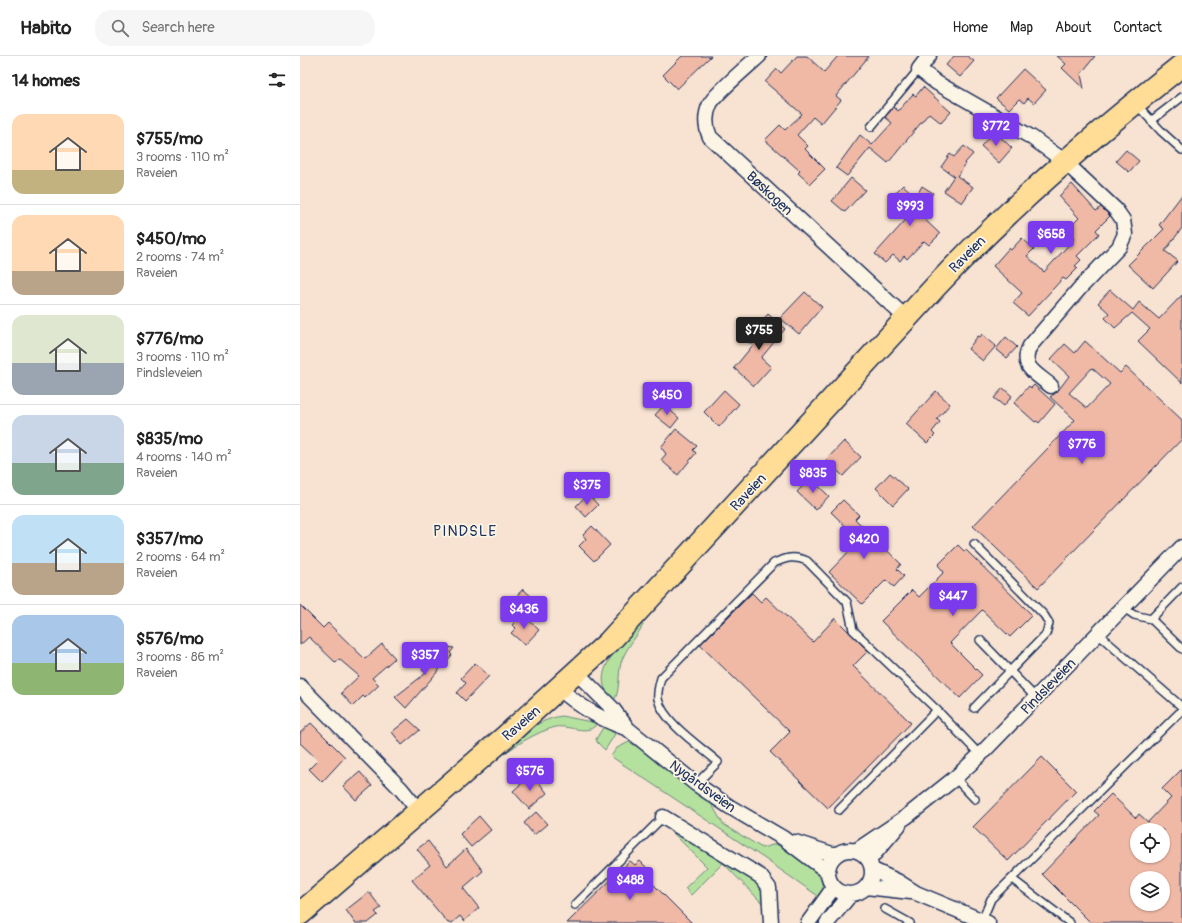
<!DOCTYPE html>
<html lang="en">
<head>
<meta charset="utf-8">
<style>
	:root { --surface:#fff; --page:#f6f6f6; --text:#222; --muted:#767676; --line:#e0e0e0; --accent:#7c3aed }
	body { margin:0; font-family:Pangolin,sans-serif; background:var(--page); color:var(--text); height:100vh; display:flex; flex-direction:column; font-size:15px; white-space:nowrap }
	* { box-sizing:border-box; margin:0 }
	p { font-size:13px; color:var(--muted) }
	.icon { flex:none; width:22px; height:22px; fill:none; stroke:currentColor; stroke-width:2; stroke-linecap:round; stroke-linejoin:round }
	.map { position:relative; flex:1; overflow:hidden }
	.panel { display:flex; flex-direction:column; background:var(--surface); width:300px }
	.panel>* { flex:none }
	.tools { position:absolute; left:830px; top:767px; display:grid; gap:8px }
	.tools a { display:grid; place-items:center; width:40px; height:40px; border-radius:50%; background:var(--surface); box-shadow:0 1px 3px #0004; font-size:20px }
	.price { position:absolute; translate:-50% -34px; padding:0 9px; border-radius:4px; background:var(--accent); color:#fff; font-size:13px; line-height:26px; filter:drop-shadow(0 1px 2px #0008) }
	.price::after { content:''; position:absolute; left:50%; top:24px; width:12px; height:9px; margin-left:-6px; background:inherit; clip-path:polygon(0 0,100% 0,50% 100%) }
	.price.on { background:#222; color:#fff }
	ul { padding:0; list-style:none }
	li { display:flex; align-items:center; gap:12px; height:100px; padding:0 12px }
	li+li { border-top:1px solid var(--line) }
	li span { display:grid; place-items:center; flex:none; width:112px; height:80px; border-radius:12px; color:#555 }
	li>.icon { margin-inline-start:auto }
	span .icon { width:48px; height:48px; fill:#fffc; stroke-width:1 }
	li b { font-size:17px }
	h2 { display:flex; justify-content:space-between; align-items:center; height:48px; padding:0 12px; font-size:17px }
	header { display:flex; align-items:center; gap:24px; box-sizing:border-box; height:56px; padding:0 20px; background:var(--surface); border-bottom:1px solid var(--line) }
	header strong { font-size:19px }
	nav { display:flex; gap:22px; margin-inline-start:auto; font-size:14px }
	.search { width:280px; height:36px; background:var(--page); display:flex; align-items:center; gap:10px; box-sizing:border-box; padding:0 14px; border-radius:16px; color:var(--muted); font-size:15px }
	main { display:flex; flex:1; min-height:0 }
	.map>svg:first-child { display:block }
	.green { fill:#b5e19e; stroke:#68887e }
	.building { fill:#f0b9a6; stroke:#1b2f5e; fill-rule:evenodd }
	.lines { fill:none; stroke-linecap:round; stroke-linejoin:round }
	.lane-casing { stroke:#1b2f5e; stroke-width:10 }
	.street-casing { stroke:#1b2f5e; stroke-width:17 }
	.primary-casing { stroke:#1b2f5e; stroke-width:25 }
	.lane { stroke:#fcf5e5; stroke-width:7 }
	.street { stroke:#fcf5e5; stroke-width:14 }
	.primary { stroke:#ffdd96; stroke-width:22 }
	.labels { text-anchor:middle; stroke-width:3.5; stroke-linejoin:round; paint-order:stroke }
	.street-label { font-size:14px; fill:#1b2f5e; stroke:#fcf5e5 }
	.neighbourhood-label { font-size:15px; letter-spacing:1px; fill:#1b2f5e; stroke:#fcf5e5 }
</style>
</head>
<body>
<header>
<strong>Habito</strong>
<div class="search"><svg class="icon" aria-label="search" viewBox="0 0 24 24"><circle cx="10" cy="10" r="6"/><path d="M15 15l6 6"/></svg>Search here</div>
<nav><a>Home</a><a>Map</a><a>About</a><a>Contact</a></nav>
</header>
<main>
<section class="panel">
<h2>14 homes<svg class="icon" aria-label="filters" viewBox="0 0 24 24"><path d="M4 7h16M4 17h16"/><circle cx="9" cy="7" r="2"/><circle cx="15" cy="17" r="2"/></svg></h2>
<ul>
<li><span style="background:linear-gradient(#ffd9b3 70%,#c2b280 0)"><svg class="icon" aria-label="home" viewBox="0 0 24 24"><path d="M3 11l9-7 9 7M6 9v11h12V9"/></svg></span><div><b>$755/mo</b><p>3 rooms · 110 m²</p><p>Raveien</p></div></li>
<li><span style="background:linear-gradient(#ffd9b3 70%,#b9a48a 0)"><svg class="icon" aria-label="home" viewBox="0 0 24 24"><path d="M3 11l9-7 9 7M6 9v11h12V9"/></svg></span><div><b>$450/mo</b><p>2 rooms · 74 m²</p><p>Raveien</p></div></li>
<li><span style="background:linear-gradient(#dfe7d0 60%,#9aa5b1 0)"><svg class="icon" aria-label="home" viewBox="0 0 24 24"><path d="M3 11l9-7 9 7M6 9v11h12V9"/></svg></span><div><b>$776/mo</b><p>3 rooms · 110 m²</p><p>Pindsleveien</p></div></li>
<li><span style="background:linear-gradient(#c9d6e8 60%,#7fa58c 0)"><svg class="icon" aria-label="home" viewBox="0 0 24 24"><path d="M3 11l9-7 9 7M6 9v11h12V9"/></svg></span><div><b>$835/mo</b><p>4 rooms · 140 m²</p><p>Raveien</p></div></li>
<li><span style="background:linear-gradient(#bfe0f5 60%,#b9a48a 0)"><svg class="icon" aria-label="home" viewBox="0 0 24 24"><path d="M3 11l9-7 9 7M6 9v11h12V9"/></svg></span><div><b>$357/mo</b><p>2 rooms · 64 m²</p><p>Raveien</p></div></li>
<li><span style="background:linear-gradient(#a9c7e8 60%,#8fb573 0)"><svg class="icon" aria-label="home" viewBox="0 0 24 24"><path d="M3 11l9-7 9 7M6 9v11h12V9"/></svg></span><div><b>$576/mo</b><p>3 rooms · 86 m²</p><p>Raveien</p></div></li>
</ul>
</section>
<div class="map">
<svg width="882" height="867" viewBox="0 0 882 867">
	<rect width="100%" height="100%" fill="#f8e3d2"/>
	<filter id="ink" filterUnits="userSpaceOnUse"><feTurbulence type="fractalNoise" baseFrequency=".025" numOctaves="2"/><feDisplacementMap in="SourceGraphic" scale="8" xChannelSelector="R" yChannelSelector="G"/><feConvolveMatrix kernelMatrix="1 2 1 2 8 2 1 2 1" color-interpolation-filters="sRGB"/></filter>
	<g filter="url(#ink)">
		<path class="green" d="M342 566 343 569C336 582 325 593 321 607 318 618 320 637 314 644 284 619 324 585 342 566Z
			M262 660 296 667 295 670C286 679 268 669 256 671 237 675 209 693 195 705L193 704C214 686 233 664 262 660Z
			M304 670 315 678 305 694 297 686 296 683Z
			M329 686 343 694 411 747 423 768 462 792 476 788 511 809C519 816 527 833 521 842L462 801 312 701 311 700 317 692Z
			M373 774 452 822 464 837 463 848 423 807 391 839 385 832 407 811 372 776Z"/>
		<path class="building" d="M382 0H411L377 33 363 19Z
			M497 0H507L524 16 538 0H569L536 40 541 44 521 68 513 61 497 79 508 90 505 93 525 113 510 128 498 117 500 115 465 84 480 69 485 74 502 58 465 26 477 13 481 17Z
			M654 0H667L674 5 660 21 646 9Z
			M757 0H795L781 18 784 33 762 12 766 8Z
			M723 13 746 34 734 47 728 42 724 47 719 43 709 53 696 42Z
			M623 31 651 56 641 67 629 57 588 107 570 92 547 120 536 112 560 79 572 89 592 67 585 61 594 51 598 55 613 38 616 40Z
			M694 75 712 92 699 107 681 90Z
			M664 90 673 98 664 108 665 109 657 120 673 131 662 147 644 135 654 120 641 111 650 98 654 101Z
			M826 94 839 105 829 116 816 105Z
			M551 122 565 134 545 156 532 145Z
			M772 128 796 155 801 151 810 160 796 174 799 178 777 200 781 204 775 210 778 212 766 224 763 222 728 260 713 247 722 237 693 210 709 192 711 194 722 182 734 193 727 200 744 216 774 183 766 175 779 162 759 140Z
			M603 129 616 141 622 130 633 137 620 159 640 178 629 189 624 185 607 203 604 200 600 205 593 199 585 207 575 198 612 157 594 138Z
			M882 139V172L865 195 878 205 853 232 828 209 864 173 859 169Z
			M810 234 833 254 839 246 859 263 882 239V327L838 285 850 273 832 257 815 272 805 262 809 257 798 247Z
			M505 236 522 251 499 278 480 262Z
			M468 258 485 273 461 302 471 311 454 330 434 312 453 289 448 286 462 269 460 267Z
			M682 278 696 290 683 305 668 293 678 280 680 281Z
			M706 281 717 291 707 302 696 293Z
			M785 285 820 317 826 311 882 364V383L738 532 673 470 775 364 750 341 757 336 769 320 751 303 765 288 775 297ZM792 312 810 328 787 352 769 337Z
			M734 329 755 348 739 367 737 365 735 366 714 347 729 330 731 332Z
			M703 332 712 340 704 350 694 342Z
			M424 334 439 348 419 371 404 356Z
			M636 335 650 348 637 363 640 366 632 376 635 379 627 387 606 368Z
			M364 349 379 362 371 372 355 359Z
			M376 373 397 390 393 394 396 397 378 419 361 404 366 398 361 391Z
			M544 385 561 401 543 420 526 404Z
			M590 417 608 433 593 449 576 432Z
			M510 422 529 440 516 454 497 436Z
			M288 438 298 449 286 461 276 450Z
			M543 444 559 459 555 463 601 508 597 513 604 520 594 531 586 524 562 548 529 516 560 484 531 456Z
			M292 470 310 489 294 505 279 490 286 483 283 479Z
			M658 489 664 495 666 494 732 559 710 581 682 554 650 587 682 619 660 642 581 565 612 534 619 541 644 516 638 509Z
			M223 533 233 542 221 555 211 546Z
			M452 537 461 546 466 541 513 586 535 562 568 595 553 610 611 667 528 752 470 696 490 676 400 589Z
			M0 549 23 572 28 567 65 603 82 588 95 602 72 622 79 629 65 642 63 640 53 650 41 637 59 620 39 603 36 607 9 581 0 589Z
			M222 558 239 574 225 589 211 577 216 572 212 569Z
			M141 590 154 592 150 597 152 599 106 652 95 641 126 617 122 614Z
			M175 607 189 620 165 645 157 637 166 627 161 622Z
			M108 663 120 674 102 689 92 676Z
			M11 667 45 701 22 726 9 713 18 704 0 687V677Z
			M742 701 776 735 708 805 673 771Z
			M882 713V867H791L742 818 799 759 794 755 811 738 836 762 839 758 848 766 871 742 862 733ZM837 774H863V800H837ZM837 822H863V848H837Z
			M60 716 72 730 56 744 43 730Z
			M229 721 235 727 238 725 247 737 229 753 213 735Z
			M236 756 247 768 234 779 224 767Z
			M179 760 191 774 171 791 160 778Z
			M128 785 147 810 166 793 183 815 163 832 179 852 164 865 160 860 152 867H148L112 824 130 809 117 793Z
			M330 805 335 809 340 805 354 819 349 824 392 867H267Z
			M69 836 81 852 75 856 78 859 68 867H55L46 854Z"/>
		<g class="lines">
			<defs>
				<path id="lane" d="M837 49 862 76 882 94
					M851 65 882 41
					M571 71 619 13
					M674 488 744 559 749 567 746 578 674 652
					M824 552 834 559 851 563 882 593
					M851 563 882 531
					M798 578 882 651
					M680 584 736 642
					M655 722 675 743
					M396 728 418 706C401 691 363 666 358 643 357 636 359 629 361 622L474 507C486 502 494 499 507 505L547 546 553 574 637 654 680 699
					M539 754 637 654
					M712 823 770 867
					M275 849 363 761
					M585 853 610 867
					M681 867 691 843 882 654"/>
				<path id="street" d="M459 0C449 9 415 38 410 48 405 59 405 70 410 81L606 262
					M629 0 619 13 637 27 731 81 764 105 816 154 823 164 825 178 819 191 780 232 730 290C719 311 736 317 751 330
					M277 617 312 652 328 673 396 728 430 751 483 782 528 816
					M0 630 101 733 119 755
					M260 633C280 651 302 664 328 673
					M363 761 460 820 469 832 471 867
					M495 786 535 799
					M528 816a22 22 0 1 1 44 0a22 22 0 1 1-44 0Z
					M557 794 606 761 655 722 680 699 882 491
					M569 804 599 769
					M573 814 597 825 616 837 688 867
					M566 831 611 836
					M508 867 534 831
					M527 867 551 838"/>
				<path id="primary" d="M0 858 205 681 309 586 637 229C714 147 795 78 882 9"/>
			</defs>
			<use href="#lane" class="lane-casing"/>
			<use href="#street" class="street-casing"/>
			<use href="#primary" class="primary-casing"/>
			<use href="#lane" class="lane"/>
			<use href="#street" class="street"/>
			<use href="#primary" class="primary"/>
		</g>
	</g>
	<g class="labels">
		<g class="street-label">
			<text transform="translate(470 137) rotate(43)" y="5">Bøskogen</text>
			<text transform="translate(667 198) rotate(-45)" y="5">Raveien</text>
			<text transform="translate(448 436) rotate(-47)" y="5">Raveien</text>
			<text transform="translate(748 630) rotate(-46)" y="5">Pindsleveien</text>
			<text transform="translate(221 667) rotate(-41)" y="5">Raveien</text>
			<text transform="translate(403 730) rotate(36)" y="5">Nygårdsveien</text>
		</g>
		<g class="neighbourhood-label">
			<text x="165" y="480">PINDSLE</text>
		</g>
	</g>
</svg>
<div class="tools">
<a><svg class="icon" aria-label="locate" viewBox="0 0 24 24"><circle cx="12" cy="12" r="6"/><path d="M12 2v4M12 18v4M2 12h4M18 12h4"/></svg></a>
<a><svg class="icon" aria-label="layers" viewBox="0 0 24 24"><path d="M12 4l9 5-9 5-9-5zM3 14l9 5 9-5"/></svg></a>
</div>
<b class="price" style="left:696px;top:91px">$772</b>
<b class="price" style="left:610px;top:171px">$993</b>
<b class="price" style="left:751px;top:199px">$658</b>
<b class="price on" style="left:459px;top:295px">$755</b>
<b class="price" style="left:367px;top:360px">$450</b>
<b class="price" style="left:782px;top:409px">$776</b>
<b class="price" style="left:513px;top:438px">$835</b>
<b class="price" style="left:287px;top:450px">$375</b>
<b class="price" style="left:564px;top:504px">$420</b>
<b class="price" style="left:653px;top:561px">$447</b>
<b class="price" style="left:224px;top:574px">$436</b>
<b class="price" style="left:125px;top:620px">$357</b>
<b class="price" style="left:230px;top:736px">$576</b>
<b class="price" style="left:330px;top:845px">$488</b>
</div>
</main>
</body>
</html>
